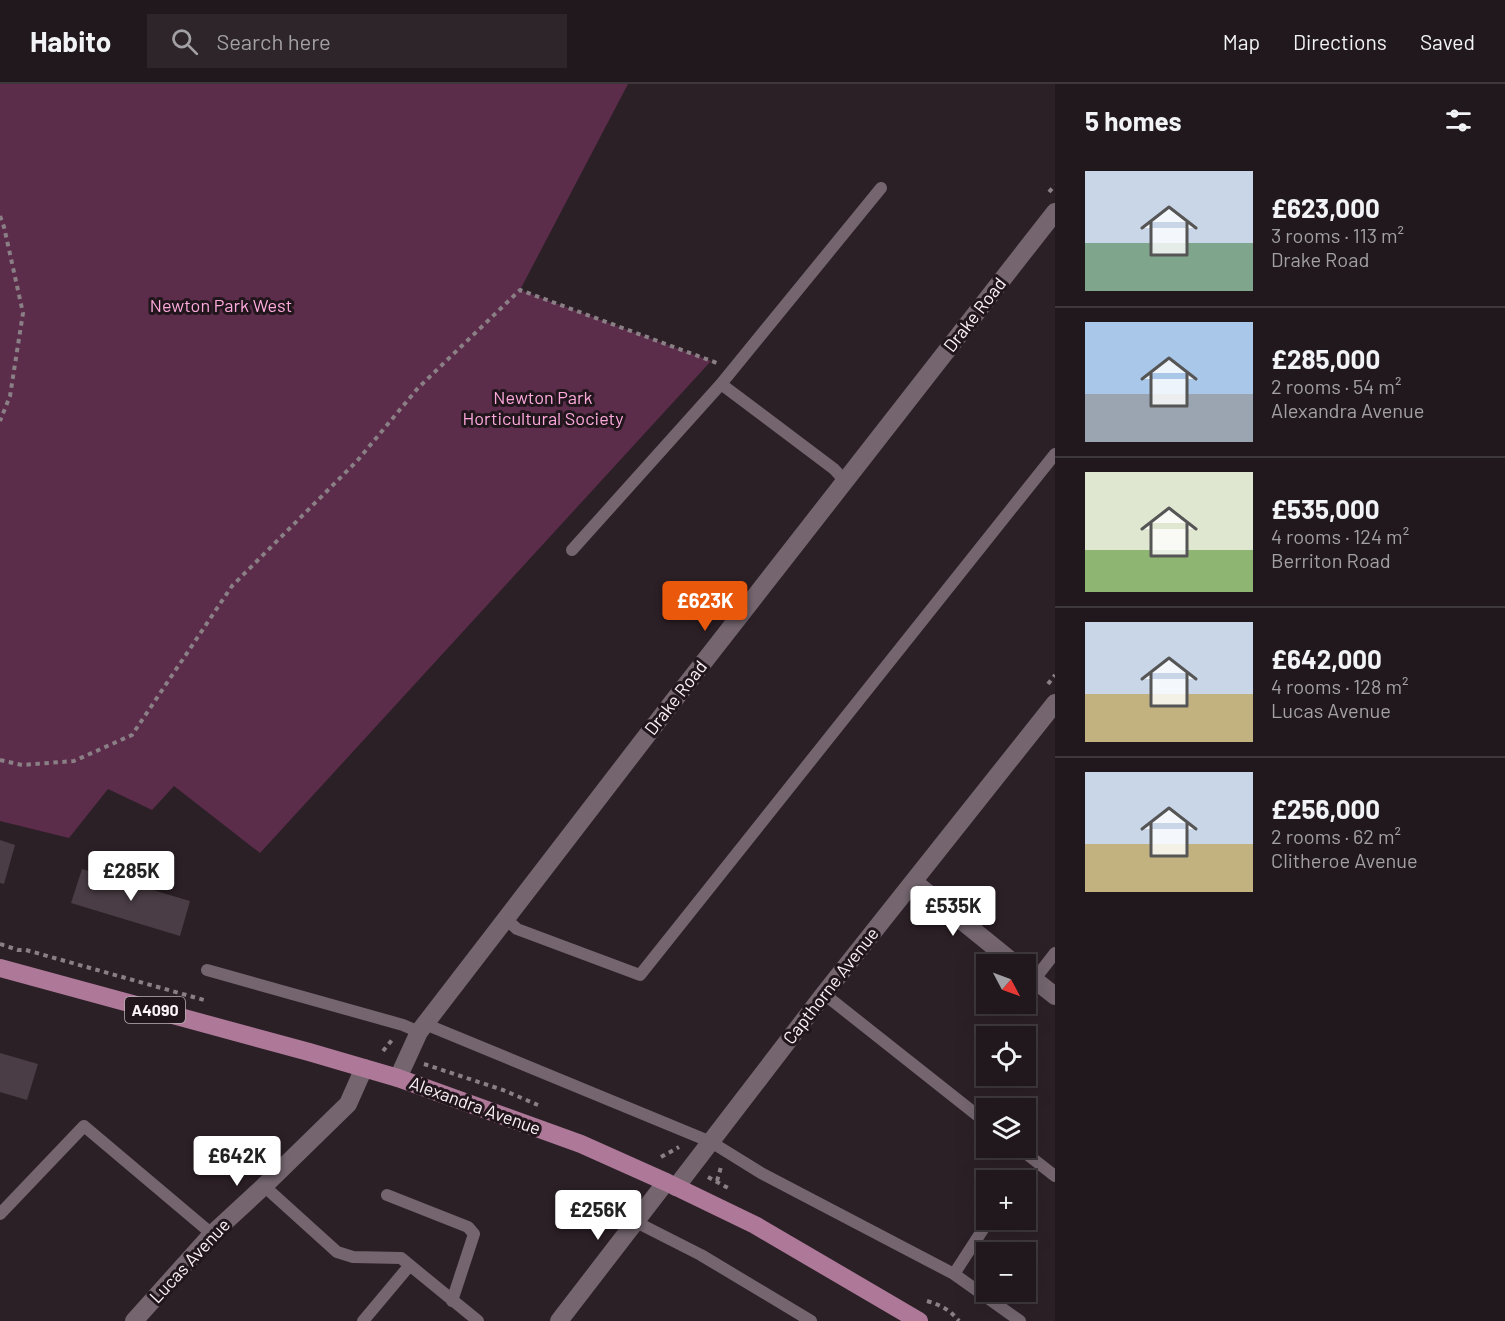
<!DOCTYPE html>
<html lang="en">
<head>
<meta charset="utf-8">
<style>
	:root { --surface:#21181d; --page:#2d252a; --text:#f1f3f6; --muted:#a2a0a4; --line:#3e373b; --accent:#ea580c }
	body { margin:0; font-family:Barlow,sans-serif; background:var(--page); color:var(--text); height:100vh; display:flex; flex-direction:column; font-size:22px; white-space:nowrap }
	* { box-sizing:border-box; margin:0 }
	p { font-size:20px; color:var(--muted) }
	.icon { flex:none; width:33px; height:33px; fill:none; stroke:currentColor; stroke-width:2; stroke-linecap:round; stroke-linejoin:round }
	.map { position:relative; flex:1; overflow:hidden }
	.sheet { display:flex; flex-direction:column; background:var(--surface); width:450px }
	.sheet>* { flex:none }
	.needle { width:39px; rotate:131deg }
	.fabs { position:absolute; left:976px; top:870px; display:grid; gap:12px }
	.fabs a { display:grid; place-items:center; width:60px; height:60px; border-radius:0px; background:var(--surface); box-shadow:0 6px 24px #0002,0 0 0 2px var(--line); font-size:30px }
	.price { position:absolute; translate:-50% -51px; padding:0 14px; border-radius:6px; background:#fff; color:#222; font-size:20px; line-height:39px; filter:drop-shadow(0 2px 3px #0008) }
	.price::after { content:''; position:absolute; left:50%; top:36px; width:18px; height:14px; margin-left:-9px; background:inherit; clip-path:polygon(0 0,100% 0,50% 100%) }
	.price.current { background:var(--accent); color:#fff }
	ul { padding:0; list-style:none }
	li { display:flex; align-items:center; gap:18px; height:150px; padding:0 30px }
	li+li { border-top:2px solid var(--line) }
	li span { display:grid; place-items:center; flex:none; width:168px; height:120px; border-radius:0px; color:#555 }
	li>.icon { margin-inline-start:auto }
	span .icon { width:72px; height:72px; fill:#fffc; stroke-width:1 }
	li b { font-size:26px }
	h2 { display:flex; justify-content:space-between; align-items:center; height:72px; padding:0 30px; font-size:26px }
	header { display:flex; align-items:center; gap:36px; box-sizing:border-box; height:84px; padding:0 30px; background:var(--surface); border-bottom:2px solid var(--line) }
	header strong { font-size:28px }
	nav { display:flex; gap:33px; margin-inline-start:auto; font-size:21px }
	.search { width:420px; height:54px; background:var(--page); display:flex; align-items:center; gap:15px; box-sizing:border-box; padding:0 21px; border-radius:0px; color:var(--muted); font-size:22px }
	main { display:flex; flex:1; min-height:0 }
	.map>svg:first-child { display:block }
	.green { fill:#5c2c4b }
	.building { fill:#4a3d45 }
	.lines { fill:none; stroke-linecap:round; stroke-linejoin:round }
	.path { stroke:#897f84; stroke-width:4; stroke-dasharray:4.5 4.5; stroke-linecap:butt }
	.service { stroke:#74656e; stroke-width:12 }
	.minor { stroke:#74656e; stroke-width:18 }
	.primary { stroke:#ae7999; stroke-width:18 }
	.labels { text-anchor:middle; stroke-width:6; stroke-linejoin:round; paint-order:stroke }
	.shield { fill:#22161d; stroke:#b9b0b5; stroke-width:1.5 }
	.shield-label { font-size:16px; font-weight:bold; fill:#faf2f6 }
	.park-label { font-size:18px; fill:#feaadd; stroke:#22161d }
	.street-label { font-size:18px; fill:#faf2f6; stroke:#22161d }
</style>
</head>
<body>
<header>
<strong>Habito</strong>
<div class="search"><svg class="icon" aria-label="search" viewBox="0 0 24 24"><circle cx="10" cy="10" r="6"/><path d="M15 15l6 6"/></svg>Search here</div>
<nav><a>Map</a><a>Directions</a><a>Saved</a></nav>
</header>
<main>
<div class="map">
<svg width="1055" height="1237" viewBox="0 0 1055 1237">
	<rect width="100%" height="100%" fill="#2c2027"/>
	<path class="green" d="M0 0H628L520 206 711 277 260 769 174 702 152 726 108 705 69 754 0 737Z"/>
	<path class="building" d="M0 756 15 761 4 800 0 799Z
		M82 785 190 817 180 852 71 819Z
		M0 969 38 980 27 1016 0 1008Z"/>
	<g class="lines">
		<path class="path" d="M1049 108 1055 101
			M0 132 4 143 23 229 10 312 0 337
			M1048 600 1055 591
			M0 676 22 681 74 677 132 651 232 502 357 377 418 304 520 206 717 279
			M0 860 18 866H26L204 916
			M383 967 392 956
			M424 980 503 1006 538 1021
			M661 1073 679 1063
			M708 1093 728 1104
			M717 1097 721 1083
			M927 1217C941 1221 950 1226 959 1237"/>
		<path class="service" d="M721 300 834 385 845 397
			M572 466 721 300 881 104
			M506 835 517 845 640 891 1055 370
			M207 886 403 941 419 948
			M1034 896 1055 869
			M824 910 987 1039
			M425 940 711 1058 761 1089 954 1190 1020 1237
			M1019 1064 1055 1092
			M264 1102 337 1168 353 1173 401 1174 478 1237
			M387 1111 468 1143 474 1150 452 1217
			M0 1130 84 1042 212 1150
			M636 1138 701 1171 811 1237
			M954 1190 989 1136
			M363 1237 410 1181"/>
		<path class="minor" d="M914 798 1015 880
			M1026 889 1055 912
			M398 994 419 948 425 940 671 620 1055 128
			M676 1103 824 910 1055 619
			M134 1237 212 1150 264 1102 348 1020 364 984
			M559 1237 666 1098"/>
		<path class="primary" d="M0 884 309 968 398 994 581 1060 666 1098 755 1141 919 1237"/>
	</g>
	<g class="labels">
		<rect class="shield" x="125" y="913" width="60" height="26" rx="4.5"/>
		<g class="shield-label">
			<text x="155" y="932">A4090</text>
		</g>
		<g class="park-label">
			<text x="221" y="228">Newton Park West</text>
			<text x="543" y="320">Newton Park<tspan x="543" dy="21">Horticultural Society</tspan></text>
		</g>
		<g class="street-label">
			<text transform="translate(975 231) rotate(-52)" y="6">Drake Road</text>
			<text transform="translate(676 614) rotate(-52)" y="6">Drake Road</text>
			<text transform="translate(831 902) rotate(-52)" y="6">Capthorne Avenue</text>
			<text transform="translate(475 1022) rotate(20)" y="6">Alexandra Avenue</text>
			<text transform="translate(190 1177) rotate(-47)" y="6">Lucas Avenue</text>
		</g>
	</g>
</svg>
<div class="fabs">
<a><svg class="needle" viewBox="-14 -14 28 28"><path d="M0-13l5 13h-10z" fill="#e53935"/><path d="M0 13l5-13h-10z" fill="#a2a0a4"/></svg></a>
<a><svg class="icon" aria-label="locate" viewBox="0 0 24 24"><circle cx="12" cy="12" r="6"/><path d="M12 2v4M12 18v4M2 12h4M18 12h4"/></svg></a>
<a><svg class="icon" aria-label="layers" viewBox="0 0 24 24"><path d="M12 4l9 5-9 5-9-5zM3 14l9 5 9-5"/></svg></a>
<a>+</a>
<a>−</a>
</div>
<b class="price current" style="left:705px;top:548px">£623K</b>
<b class="price" style="left:131px;top:818px">£285K</b>
<b class="price" style="left:953px;top:853px">£535K</b>
<b class="price" style="left:237px;top:1103px">£642K</b>
<b class="price" style="left:598px;top:1157px">£256K</b>
</div>
<section class="sheet">
<h2>5 homes<svg class="icon" aria-label="filters" viewBox="0 0 24 24"><path d="M4 7h16M4 17h16"/><circle cx="9" cy="7" r="2"/><circle cx="15" cy="17" r="2"/></svg></h2>
<ul>
<li><span style="background:linear-gradient(#c9d6e8 60%,#7fa58c 0)"><svg class="icon" aria-label="home" viewBox="0 0 24 24"><path d="M3 11l9-7 9 7M6 9v11h12V9"/></svg></span><div><b>£623,000</b><p>3 rooms · 113 m²</p><p>Drake Road</p></div></li>
<li><span style="background:linear-gradient(#a9c7e8 60%,#9aa5b1 0)"><svg class="icon" aria-label="home" viewBox="0 0 24 24"><path d="M3 11l9-7 9 7M6 9v11h12V9"/></svg></span><div><b>£285,000</b><p>2 rooms · 54 m²</p><p>Alexandra Avenue</p></div></li>
<li><span style="background:linear-gradient(#dfe7d0 65%,#8fb573 0)"><svg class="icon" aria-label="home" viewBox="0 0 24 24"><path d="M3 11l9-7 9 7M6 9v11h12V9"/></svg></span><div><b>£535,000</b><p>4 rooms · 124 m²</p><p>Berriton Road</p></div></li>
<li><span style="background:linear-gradient(#c9d6e8 60%,#c2b280 0)"><svg class="icon" aria-label="home" viewBox="0 0 24 24"><path d="M3 11l9-7 9 7M6 9v11h12V9"/></svg></span><div><b>£642,000</b><p>4 rooms · 128 m²</p><p>Lucas Avenue</p></div></li>
<li><span style="background:linear-gradient(#c9d6e8 60%,#c2b280 0)"><svg class="icon" aria-label="home" viewBox="0 0 24 24"><path d="M3 11l9-7 9 7M6 9v11h12V9"/></svg></span><div><b>£256,000</b><p>2 rooms · 62 m²</p><p>Clitheroe Avenue</p></div></li>
</ul>
</section>
</main>
</body>
</html>
